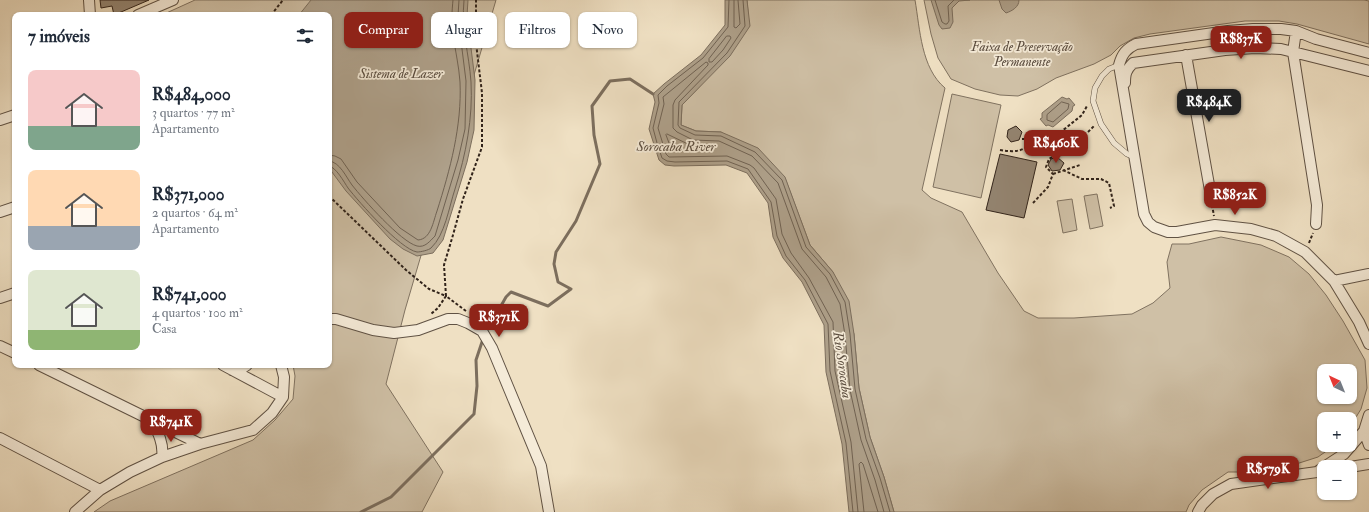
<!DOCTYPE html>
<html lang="pt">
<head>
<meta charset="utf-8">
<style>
	:root { --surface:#fff; --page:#f2f2f3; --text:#1f2937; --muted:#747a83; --accent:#8f2418 }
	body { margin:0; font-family:"IM FELL Double Pica",serif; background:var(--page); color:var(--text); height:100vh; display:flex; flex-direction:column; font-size:15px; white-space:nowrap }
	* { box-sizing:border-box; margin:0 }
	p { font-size:13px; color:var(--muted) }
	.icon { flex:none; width:22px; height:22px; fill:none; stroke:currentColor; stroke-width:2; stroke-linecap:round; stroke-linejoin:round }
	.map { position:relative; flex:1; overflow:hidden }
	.side { position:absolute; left:12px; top:12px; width:320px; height:356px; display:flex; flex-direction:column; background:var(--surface); border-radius:8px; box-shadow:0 1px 3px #0004 }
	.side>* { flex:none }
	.hud { position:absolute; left:344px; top:12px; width:380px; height:36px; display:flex; gap:8px }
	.needle { width:26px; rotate:317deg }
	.tools { position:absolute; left:1317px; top:364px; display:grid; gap:8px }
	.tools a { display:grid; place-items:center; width:40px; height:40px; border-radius:8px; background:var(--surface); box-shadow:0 1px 3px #0004; font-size:20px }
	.price { position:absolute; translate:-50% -34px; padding:0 9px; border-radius:8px; background:var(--accent); color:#fff; font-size:13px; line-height:26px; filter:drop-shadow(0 1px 2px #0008) }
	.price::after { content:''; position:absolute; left:50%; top:24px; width:12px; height:9px; margin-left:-6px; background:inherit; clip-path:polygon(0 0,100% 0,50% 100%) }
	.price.on { background:#222; color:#fff }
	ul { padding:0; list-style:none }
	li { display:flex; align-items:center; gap:12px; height:100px; padding:0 16px }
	li span { display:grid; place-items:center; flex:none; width:112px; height:80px; border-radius:8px; color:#555 }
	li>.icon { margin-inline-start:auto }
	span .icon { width:48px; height:48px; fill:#fffc; stroke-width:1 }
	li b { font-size:17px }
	h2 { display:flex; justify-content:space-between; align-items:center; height:48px; padding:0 16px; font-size:17px }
	.tag { padding:0 14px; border-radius:8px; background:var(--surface); box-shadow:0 1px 3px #0004; font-size:14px; line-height:36px }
	.tag.on { background:var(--accent); color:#fff }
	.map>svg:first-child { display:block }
	.green { fill:#cfc0a6; stroke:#807260; fill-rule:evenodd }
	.water { fill:#aea08a; stroke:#7c6e5d }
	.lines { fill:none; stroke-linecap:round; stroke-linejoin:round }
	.shore { stroke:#706252; stroke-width:1 }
	.stream { stroke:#7c6e5d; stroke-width:3 }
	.building { fill:#948572; stroke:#31231a }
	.service-casing { stroke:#605244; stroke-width:6 }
	.minor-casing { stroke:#605244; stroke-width:12 }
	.path { stroke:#31231a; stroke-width:2; stroke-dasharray:3 2; stroke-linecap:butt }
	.service { stroke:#f5ebd8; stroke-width:5 }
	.minor { stroke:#f5ebd8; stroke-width:10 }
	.labels { text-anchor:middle; stroke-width:3.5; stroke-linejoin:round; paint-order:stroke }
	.park-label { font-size:13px; font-style:italic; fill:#584a3d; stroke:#f5ebd8 }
	.water-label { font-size:14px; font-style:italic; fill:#5d4f41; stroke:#f5ebd8 }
</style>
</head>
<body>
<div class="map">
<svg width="1369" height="512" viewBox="0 0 1369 512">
	<rect width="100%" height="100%" fill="#efe0c3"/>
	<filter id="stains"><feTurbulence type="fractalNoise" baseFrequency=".005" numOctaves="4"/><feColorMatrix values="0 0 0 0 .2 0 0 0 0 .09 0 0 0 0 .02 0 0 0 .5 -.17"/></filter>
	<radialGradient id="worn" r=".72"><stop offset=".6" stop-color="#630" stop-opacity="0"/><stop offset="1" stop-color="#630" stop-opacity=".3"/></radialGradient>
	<path class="green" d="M195 0H496L405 310 386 384 443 472 422 512H94L110 501 253 440 275 420 293 399 295 376 293 365H329V15H162Z
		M747 0H915C920 29 921 68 945 88L922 190 931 198 962 212 998 273 1024 311 1038 318H1074L1132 314 1153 303 1170 288 1167 262 1172 244H1189L1221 237 1261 245 1289 257 1309 274 1326 295 1343 321 1365 360 1367 388 1361 409 1350 427V419H1324V445H1335L1318 457 1293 465 1238 472H1228L1202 490 1189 505 1186 512H894L884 477 870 437 859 388 854 334 833 272 810 245 785 178 721 132 696 131 681 125 682 105 700 86 749 26ZM1324 371H1350V397H1324Z
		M924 0H1364L1369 1V44L1297 24 1279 21H1245L1150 34 1134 38 1120 46 1111 55 1094 64 1056 78 1037 89 1018 96 1000 95 975 89 951 79 938 58 931 34Z
		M952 94 1001 105 981 198 933 187Z
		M1097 194 1103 226 1090 229 1084 196Z
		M1072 199 1077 230 1063 233 1057 201Z"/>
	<path class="water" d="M311 0H468L467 16 468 32 471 48 475 80 474 130 467 162 443 240 433 253 417 256 403 249 390 239 346 191 329 168V15H299Z
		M725 0H747L750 26 730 56 682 105 681 125 696 131 721 132 758 148 785 177 810 245 833 272 849 301 854 334 859 388 870 437 884 477 894 512H849L842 444 826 372 824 325 802 282 783 258 773 237 768 203 747 173 726 165 674 166 665 165 659 160 649 129 655 102 653 94 664 84 701 55 725 25Z
		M931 0H970L959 1 952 8 953 22 950 28 942 29 939 25Z
		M999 0H1019C1019 7 1012 11 1006 13L1002 9Z
		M1062 97 1067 99 1069 98 1075 105 1073 106 1072 111 1053 127 1048 125 1046 126 1040 119 1042 118V113Z"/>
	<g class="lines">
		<path class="shore" d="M729 0 728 27 703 58 667 86 658 95 659 103 653 128 657 143 662 158 667 161 675 162 727 161 748 169 771 202 777 236 786 256 805 280 828 324 830 371 846 443 853 512
			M734 0V27L736 28 740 24 738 0
			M743 0 745 26 727 53 679 102 678 125 680 128 695 135 721 136 755 152 782 180 806 247 830 274 845 302 850 334 855 389 866 439 880 478 890 512
			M935 0 942 22 945 24H947L949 21 948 6 954 0
			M727 36H730L731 38 723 50 712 62H709V59Z
			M1062 102 1069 104 1068 109 1053 122 1047 120V115Z
			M667 134 692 146 710 147 711 149 709 151H672L666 135Z
			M329 155 335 156 341 159 357 182 400 228 418 240C431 239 433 222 437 211 450 170 462 126 460 82 459 66 455 50 453 34 451 22 452 11 453 0
			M329 161C340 162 346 177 352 185 363 199 401 242 417 246 425 248 430 241 435 236L458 160 465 129 466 81 462 49 459 33 458 16 459 0
			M329 166C336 167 344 182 348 188 359 202 400 249 417 252 421 252 429 250 431 248 445 235 449 207 455 189 466 154 473 118 471 82 469 53 461 30 464 0
			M858 512 851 442 835 371 833 322 809 278 791 253 782 234 776 199 754 168 750 165 727 156 669 157 666 154 658 128 664 104 663 97 706 62 708 63V65L675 100 673 105V128L677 132 693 140 719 141 752 156 778 183 802 249 826 277 840 304 845 335 850 390 861 440 875 480 884 512
			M864 512 859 464 861 462 863 464 878 512"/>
		<path class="stream" d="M493 320 506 297 511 292 548 306 571 289 558 282 554 264 556 252 576 221 600 164 594 135 592 106 610 81 630 79 653 94
			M361 512 391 497 474 414 477 386 476 360 482 342"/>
	</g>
	<path class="building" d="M100 0H149L114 15 112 6 101 8Z
		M1016 126 1022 132 1019 140 1011 142 1007 137 1008 130Z
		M1000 154 1037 162 1024 218 986 210Z
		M1057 157 1064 163 1060 170 1052 171 1048 165 1051 159Z"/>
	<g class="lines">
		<defs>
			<path id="service" d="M1119 65 1109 69 1102 76 1095 88 1093 101 1101 124 1114 143 1127 154 1134 157"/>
			<path id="minor" d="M89 0 90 15
				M138 15 173 0
				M1296 31 1293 52 1317 205 1316 224
				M1369 53 1316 39 1296 31 1281 29H1253L1228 31 1136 44C1126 49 1122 54 1119 65L1144 214 1148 222 1154 227 1168 232H1177L1215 225 1251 229 1276 236 1305 252 1334 281 1359 322 1369 344
				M1186 55 1211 196
				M1125 83C1125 74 1126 70 1133 63L1225 50 1255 48 1281 49 1369 71
				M0 120 15 115
				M0 212 15 207
				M1334 281 1369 274
				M0 298 15 293
				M329 319H336L373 330 394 333 418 330 448 319H458L468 323 482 331 492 348 541 466 549 512
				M0 346 15 353
				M39 365 200 444
				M223 365 283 397
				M281 365 284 377 283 397
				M232 370 244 367 247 365
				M152 421C158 432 164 444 162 457
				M1364 431 1369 445
				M0 438 100 490
				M1324 467 1344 454 1364 431 1369 415
				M1350 467 1369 464
				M75 512 100 490 130 472 162 457 200 444 253 430 272 413 283 397
				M1198 512 1202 505 1213 494 1231 484 1317 472 1324 467"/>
		</defs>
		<use href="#service" class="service-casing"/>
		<use href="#minor" class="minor-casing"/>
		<path class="path" d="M271 15 283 0
			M1088 132 1094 126
			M1022 139 1056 138
			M1000 150C1013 152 1026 153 1032 139
			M1063 170 1082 179H1101L1109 183 1114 206 1110 208
			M1053 174 1080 165
			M329 196 406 270 429 289 446 296 438 308 431 314
			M1033 203 1048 187 1053 174 1046 167 1049 159 1054 156 1057 135 1082 115 1087 106
			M1212 205 1214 216
			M1309 243 1313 233
			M466 311 446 296 444 265 453 235 463 199 482 147V93L476 43V0"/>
		<use href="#service" class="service"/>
		<use href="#minor" class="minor"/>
	</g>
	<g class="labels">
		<g class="park-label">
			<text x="1022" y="51">Faixa de Preservação<tspan x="1022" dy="15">Permanente</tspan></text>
			<text x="401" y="78">Sistema de Lazer</text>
		</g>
		<g class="water-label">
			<text x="676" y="151">Sorocaba River</text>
			<text transform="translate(843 365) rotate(82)" y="5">Rio Sorocaba</text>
		</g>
	</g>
	<rect width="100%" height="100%" filter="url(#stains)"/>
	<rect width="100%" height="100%" fill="url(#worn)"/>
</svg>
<div class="tools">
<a><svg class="needle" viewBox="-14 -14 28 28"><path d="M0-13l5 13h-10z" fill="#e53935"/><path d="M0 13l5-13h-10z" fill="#747a83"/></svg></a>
<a>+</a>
<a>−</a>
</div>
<b class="price" style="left:1241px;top:60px">R$837K</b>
<b class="price on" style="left:1209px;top:123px">R$484K</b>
<b class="price" style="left:1056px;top:164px">R$460K</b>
<b class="price" style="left:1235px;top:216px">R$852K</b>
<b class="price" style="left:499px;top:338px">R$371K</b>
<b class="price" style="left:171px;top:443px">R$741K</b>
<b class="price" style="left:1268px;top:490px">R$579K</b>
<div class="hud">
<a class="tag on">Comprar</a>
<a class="tag">Alugar</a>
<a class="tag">Filtros</a>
<a class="tag">Novo</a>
</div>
<section class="side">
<h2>7 imóveis<svg class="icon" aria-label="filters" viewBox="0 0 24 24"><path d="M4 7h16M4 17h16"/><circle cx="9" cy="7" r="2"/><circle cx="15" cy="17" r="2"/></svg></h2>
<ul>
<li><span style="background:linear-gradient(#f6c9c9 70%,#7fa58c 0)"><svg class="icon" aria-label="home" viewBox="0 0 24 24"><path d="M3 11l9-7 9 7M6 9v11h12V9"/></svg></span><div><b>R$484,000</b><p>3 quartos · 77 m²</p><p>Apartamento</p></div></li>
<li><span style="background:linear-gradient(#ffd9b3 70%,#9aa5b1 0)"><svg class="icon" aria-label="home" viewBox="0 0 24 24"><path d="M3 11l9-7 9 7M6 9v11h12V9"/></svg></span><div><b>R$371,000</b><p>2 quartos · 64 m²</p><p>Apartamento</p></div></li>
<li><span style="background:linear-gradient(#dfe7d0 75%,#8fb573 0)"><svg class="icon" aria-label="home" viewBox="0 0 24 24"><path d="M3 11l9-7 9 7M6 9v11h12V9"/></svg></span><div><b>R$741,000</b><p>4 quartos · 100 m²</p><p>Casa</p></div></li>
</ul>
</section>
</div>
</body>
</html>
